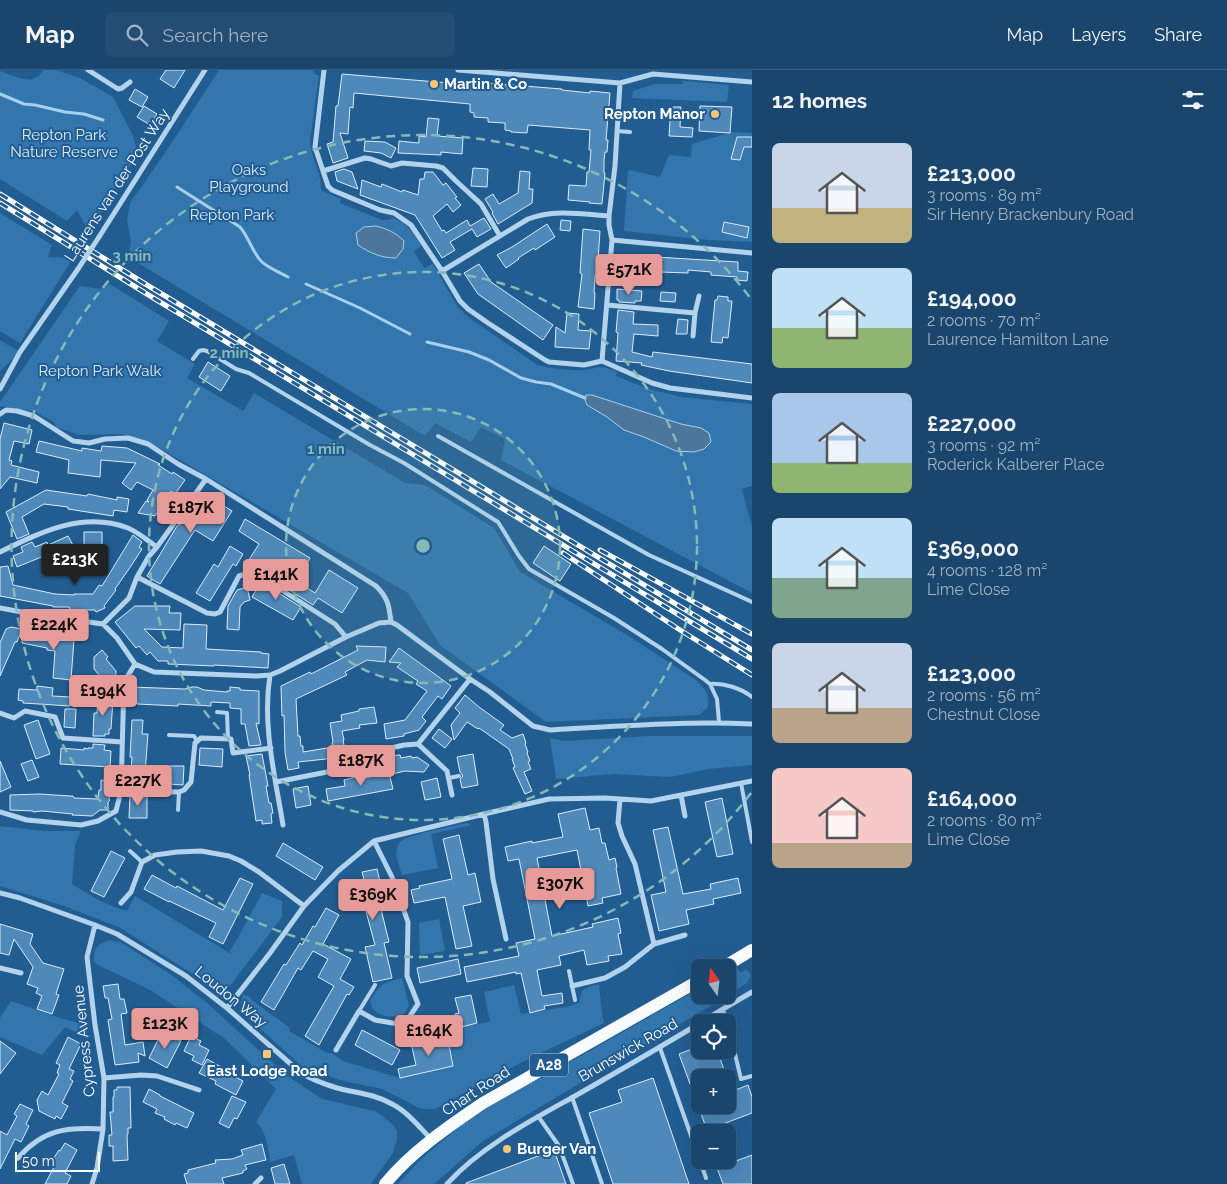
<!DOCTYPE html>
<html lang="en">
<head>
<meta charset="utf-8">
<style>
	:root { --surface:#1a466e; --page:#234d73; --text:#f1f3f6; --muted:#9fb1c2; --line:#385e81; --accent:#e69b98 }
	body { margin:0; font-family:Raleway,sans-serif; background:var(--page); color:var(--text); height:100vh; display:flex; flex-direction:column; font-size:19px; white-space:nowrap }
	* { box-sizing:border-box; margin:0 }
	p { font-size:16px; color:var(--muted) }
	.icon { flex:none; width:28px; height:28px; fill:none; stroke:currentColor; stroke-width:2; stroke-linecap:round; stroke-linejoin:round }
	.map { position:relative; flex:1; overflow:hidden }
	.details { display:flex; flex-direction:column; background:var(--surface); width:475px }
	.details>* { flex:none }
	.needle { width:32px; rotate:346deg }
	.fabs { position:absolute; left:691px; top:889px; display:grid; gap:10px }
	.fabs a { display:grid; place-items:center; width:45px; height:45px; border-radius:8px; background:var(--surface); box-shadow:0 5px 20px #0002,0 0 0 1px var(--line); font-size:25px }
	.scale { position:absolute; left:15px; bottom:12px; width:85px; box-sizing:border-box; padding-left:5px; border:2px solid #fff; border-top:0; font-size:14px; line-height:18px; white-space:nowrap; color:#fff; -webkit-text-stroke:4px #225d92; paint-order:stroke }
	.price { position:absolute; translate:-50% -42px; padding:0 11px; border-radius:5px; background:var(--accent); color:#111; font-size:16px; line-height:32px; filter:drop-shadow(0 1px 2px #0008) }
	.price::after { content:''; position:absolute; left:50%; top:30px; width:15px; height:11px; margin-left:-8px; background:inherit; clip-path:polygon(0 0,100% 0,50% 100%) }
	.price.selected { background:#222; color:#fff }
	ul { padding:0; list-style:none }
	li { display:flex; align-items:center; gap:15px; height:125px; padding:0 20px }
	li span { display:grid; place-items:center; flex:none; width:140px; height:100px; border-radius:8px; color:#555 }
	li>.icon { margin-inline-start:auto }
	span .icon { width:60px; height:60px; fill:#fffc; stroke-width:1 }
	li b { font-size:21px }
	h2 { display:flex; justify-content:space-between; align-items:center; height:60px; padding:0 20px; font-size:21px }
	header { display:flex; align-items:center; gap:30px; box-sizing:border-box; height:70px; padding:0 25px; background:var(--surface); border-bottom:1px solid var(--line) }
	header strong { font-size:24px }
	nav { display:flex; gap:28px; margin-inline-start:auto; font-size:18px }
	.search { width:350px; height:45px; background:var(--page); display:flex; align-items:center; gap:12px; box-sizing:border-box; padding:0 18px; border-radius:8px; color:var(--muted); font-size:19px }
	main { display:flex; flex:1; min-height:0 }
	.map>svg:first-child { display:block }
	.green { fill:#3276ad; fill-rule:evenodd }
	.water { fill:#4d769b; stroke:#a7cfee }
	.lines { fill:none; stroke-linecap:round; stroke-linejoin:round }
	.stream { stroke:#a7cfee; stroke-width:3 }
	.building { fill:#4f89ba; stroke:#d9ebf9 }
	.lane { stroke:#b3d3ed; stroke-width:4 }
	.street { stroke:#b3d3ed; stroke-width:5 }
	.primary { stroke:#f9fcff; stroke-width:12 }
	.rail-casing { stroke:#fff; stroke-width:5 }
	.rail { stroke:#225d92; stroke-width:3; stroke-dasharray:9; stroke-linecap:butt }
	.street-bridge { stroke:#b3d3ed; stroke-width:5 }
	.ring { fill:none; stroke:#87bab6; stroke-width:2.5; stroke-dasharray:9 6 }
	.poi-dot { fill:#f9c675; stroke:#225d92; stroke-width:2 }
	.labels { text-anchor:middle; stroke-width:4; stroke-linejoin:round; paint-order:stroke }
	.shield { fill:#225d92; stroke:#bdcede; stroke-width:1 }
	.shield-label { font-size:14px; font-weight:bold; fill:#fff }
	.poi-label { font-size:15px; font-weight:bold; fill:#fff; stroke:#225d92; text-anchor:start }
	.park-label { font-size:15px; fill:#d9ebf9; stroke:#225d92 }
	.street-label { font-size:15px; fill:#fff; stroke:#225d92 }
	.centre { fill:#87bab6; stroke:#225d92; stroke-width:2.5 }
	.ring-label { font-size:15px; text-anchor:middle; font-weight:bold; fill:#87bab6; stroke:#225d92; stroke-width:4; stroke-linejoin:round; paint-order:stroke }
</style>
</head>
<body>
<header>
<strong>Map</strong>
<div class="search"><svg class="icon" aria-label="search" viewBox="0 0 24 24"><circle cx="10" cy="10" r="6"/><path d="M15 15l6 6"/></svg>Search here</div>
<nav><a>Map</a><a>Layers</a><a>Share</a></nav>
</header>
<main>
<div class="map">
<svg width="752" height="1114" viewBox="0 0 752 1114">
	<rect width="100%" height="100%" fill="#225d92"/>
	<path class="green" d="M44 0H56L80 8 113 27 133 66 138 83 92 156 89 158 86 157 77 140 67 151 0 109V1C9 4 27 13 35 8 39 6 41 3 44 0Z
		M219 0H313L315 4 319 6 310 70C310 84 318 96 320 109 321 113 320 117 322 121L341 129 340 133 382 150H389L393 148C407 153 414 164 421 176L414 181 424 198 433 194 457 236 468 247 536 294C543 298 574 301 583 300 599 298 600 294 617 302L616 306 646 318 681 327 752 334V416L742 419 752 457V523L501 390 505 369 481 357 471 372 435 353 425 366 128 187 131 173 127 150 130 133 167 80Z
		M683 11 729 15 727 32 632 28 633 21 655 14H683Z
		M732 62 752 63V67H737L731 88 740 90 744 77H752V172L708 170 624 161 628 102 629 100 660 107 669 85 691 87 692 74ZM724 152 749 157 747 168 722 162Z
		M0 143 52 175 48 187 73 188 20 273 0 261Z
		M110 214 169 251 157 271 195 294 187 308 243 341 254 323 405 413 425 415 494 458 520 502 627 565 696 610C706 620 709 623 708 637L699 645 546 652 440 575 408 523 156 376 123 364 79 365 56 357 54 352 35 342 0 336V332L80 216 101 219Z
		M0 270 20 282 0 301Z
		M650 666H752V695L708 699 670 707 613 704 556 709 550 668 563 671Z
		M467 753 472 755 431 764 438 798 402 805 396 785 397 777 400 772 404 769 426 762Z
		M0 756 44 761H81L75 775 72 814C88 824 107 836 127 841L135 826 231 884 230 881 240 864 262 823 282 831V847L230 916 223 919 213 920 191 903 119 857 64 836 0 816Z
		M439 849 445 881 420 885 419 853Z
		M110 870 122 873 170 904 207 933 286 1005 322 1029 375 1041 384 1047 394 1056 397 1061V1069L393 1083 371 1114H302L294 1085 270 1092C268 1078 267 1062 256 1052L276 1019 224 968 150 920 98 895 94 892C93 879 97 874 110 870Z
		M737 898 741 903 746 899 751 905 747 913 709 937 651 971 483 1071 434 1114H398L421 1089 465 1052 515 1020 544 1007 700 918V925H728V902Z
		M402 908 409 936 404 944C391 948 382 948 372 938L370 931C381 913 382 913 402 908Z
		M599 914 602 945 604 953 526 990 435 1039H424L417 1037 406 1031 382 1019 339 1010 307 997 305 999 245 945C240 938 240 933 243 925L247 926 248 925 253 931 290 958 289 961 327 983H332L343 991 400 1008 453 996 446 961 457 957 490 952 484 922 514 915 521 944 571 936 580 932C580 917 587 918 599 914Z
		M11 931 63 949 79 953 81 965 65 957 42 985 0 967V948Z"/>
	<path class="water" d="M376 156C387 159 395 162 404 171L403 179 396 188C381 188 370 183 358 175L356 163 364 157Z
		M586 325H592L681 354 701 358 709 363 711 372 704 379 694 382 676 381 644 367 624 360 607 347 587 335 585 330Z"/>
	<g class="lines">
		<path class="stream" d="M0 24 24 34 35 35 65 42 84 44 103 50
			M177 117 240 157C248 166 253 183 261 191 268 198 279 202 288 207
			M306 214 360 238 410 264
			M427 272 469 282 489 290 521 308 536 312 551 314 585 328"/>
	</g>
	<path class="building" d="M166 0H185L174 18 160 9Z
		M342 4 473 15V12L562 19V20L590 23V21L610 23 606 70H608L607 82H605L604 91V103H605L602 134 589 133 590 132 568 130 569 115 586 116 587 102H589L591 80H589L590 60 528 55 527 63 511 62V61L505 60V53L488 52V48L474 47V43L470 42V34L354 23 353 38 350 37 348 64 340 63 348 88 333 93 327 74 333 72 336 36H338Z
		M135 19 148 27 142 37 129 30Z
		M144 36 157 44 150 55 137 47Z
		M700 36 732 37 730 63 699 61Z
		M671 37H681L680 57 693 58 692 67 669 66Z
		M428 48 439 49 437 66 463 68 462 84 441 82V85L398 83 399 71 419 73V66L426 67Z
		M737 67H752V77H744L740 90 731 89Z
		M365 71 385 72 396 78 391 88 381 83 364 81Z
		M473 98 488 99 487 117 471 116Z
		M344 99 352 102 358 119 337 111 335 102Z
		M520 101 530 102 529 119H533L532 133 498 154 492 143 493 142 485 129 493 124 499 134 518 123Z
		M425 102H433L443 115 446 113 457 127 455 128 461 135 453 142 447 134 433 146 442 161 444 160 446 163 467 150 470 156 484 148 491 159 477 167 472 159 450 172 455 180 442 188 415 145 360 125 362 110 381 117 382 114 402 122 403 120 418 125 420 109H424Z
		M561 150 571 151 570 161 560 160Z
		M724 152 749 157 747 168 722 162Z
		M547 154 555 167 535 180 534 178 518 188 519 189 506 198 497 185 512 177Z
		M583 159 600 161 597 205H595L594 223H595L594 239 578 237 582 204 580 203Z
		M623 185 738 192V201L748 202 747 211 737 210V207L711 205V202L688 200V203L661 202V203L649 202V201L622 199Z
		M479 194 491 212 553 255 543 270 478 224 464 203Z
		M617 219 642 221 641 231H635V233L619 232V230H617Z
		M661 222 676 223 675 232 660 231Z
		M718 226 728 227V231H732L728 268 723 267 722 273 711 272 715 230H717Z
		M618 240 634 242 633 254 658 255V266L634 264 632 282 652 287 653 282 752 294V313L669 301 641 295 642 293 616 291 618 263 616 262Z
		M567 243 579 244 578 260 591 261 589 279 555 277 556 257 565 263Z
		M678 249 688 250 687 264H676Z
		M208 292 230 306 221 321 199 307Z
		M4 353 32 360 29 374 14 371 9 390 12 391 11 395 39 402 37 413 10 407 0 419V369Z
		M39 371 82 381V378L101 381 102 376 127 378 160 394 158 395 172 404 173 402 185 410 175 424 171 421 155 446 138 443 146 431 149 432 147 430 153 420 137 412 131 420 122 413 136 393 101 390 100 407 68 403 69 390 36 382Z
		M46 420 87 426 88 424 117 430V427L129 429 127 442 114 440 113 446 68 439V437L44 434 22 447 29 464 17 469 6 442Z
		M204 423 232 441 213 471 195 460 160 514 155 511 147 506 177 456 178 455H180L182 451 186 453Z
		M245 449 310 488 296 511 315 523 329 500 358 518 342 543 318 528 313 535 265 505 266 504 247 493 259 474 239 461Z
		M84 462H102V476L84 482Z
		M133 465 142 472 139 477 142 479 131 496 115 519 116 520 104 536 105 538 96 542 95 540H80V543H71L69 537H53V536L0 526V497L8 496 13 515 55 524 74 525V524H93L99 515 102 516Z
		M68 466 74 477 57 485 56 481 17 497 13 486 23 482 21 477 32 472 35 477 47 472 48 475Z
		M230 476 243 484 236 496 233 494 210 531 196 523 214 494 218 497Z
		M544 476 571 494 560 511 533 493Z
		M261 512 301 537 293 550 252 527Z
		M247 517 250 530 244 532 240 537 239 560 227 559 228 536 237 520Z
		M135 536H170L169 543H181L180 560 144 559 162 577 183 578 184 554 207 555 206 579 261 582V583L269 584 268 598 214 595V596L168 594V591H158L150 582 147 585 139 576 136 578 115 552Z
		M11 557 22 559 17 572H15L0 606V573L6 559Z
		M23 559 74 569 71 610 53 608 55 581 47 580V578L22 573Z
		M356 576 386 577 385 592 367 590 345 602 347 605 296 629 298 666H300L301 676H303V682L333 677 332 673 333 672 330 653 342 651 341 645 359 641V639L374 637 377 653 359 655 360 658 342 661 344 670H343L347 692 336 694 335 688 298 692 299 698 288 700 285 682 284 645 282 646 281 616 310 602 311 604 358 580Z
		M399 578 451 616 442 629 438 626 422 647 426 651 419 660 404 664V666L386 669 384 654 405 650 427 621 416 614 418 611 397 597 401 593 389 592Z
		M102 580 108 587 106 589 116 601 115 613 99 612V605L94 599V587Z
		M37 616 53 618 52 626 70 627V636L23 633V631L18 630 19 619 37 620Z
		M131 617 185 619 192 617H197L204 620 227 622V621H230V617L240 618V620L259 621V654L256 653 261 675 249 676 245 654H241V639L230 638V633L211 632V636L178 634V636L137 634V632H131Z
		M465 625 479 637 504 655 500 660 512 668 523 664 526 673 525 674 528 682 527 683 530 691 528 692 531 699 524 702 532 721 525 724 513 698 515 697 512 689H513L509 679 479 658 478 659 467 652 454 670 451 655 460 643 455 638Z
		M98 628 113 629 111 659H109V664H105V666H93L94 643H97Z
		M65 639H76L75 658 64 657Z
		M38 650 50 684 36 689 24 655Z
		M132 650H143L142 664H148L144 717H130L132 687H130Z
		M439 659 452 669 445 678 432 668Z
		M93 674 105 675 104 680 111 681 110 697 60 694 61 678 84 680V678L88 679V678H93Z
		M200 678 223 679 222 697 199 695Z
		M262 684 268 716H266L269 733H271L273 743 271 744 272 753 262 754V750L256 751 249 705H250L246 686Z
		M473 684 478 715 462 718 460 709 463 706 460 702 457 687Z
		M400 685 401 688 411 686 412 688 417 687 429 695 424 702 405 701 392 704 389 686Z
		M32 690 39 707 28 711 21 694Z
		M0 691 11 717 0 722Z
		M169 696H184L183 715 169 714Z
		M389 703 393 719 328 731 326 719 345 716 344 710 359 706 360 709Z
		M437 708 441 727 425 730 421 712Z
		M101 710 111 711 109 730H110L108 732V740H100L92 746 72 745 73 744 42 741 33 742V741L10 740V725L40 724 70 726H73L74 728 98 729 99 720H101Z
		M308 716 311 735 296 738 293 719Z
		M130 726H147V748H129Z
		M722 728 733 784 717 787 705 732Z
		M585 738 590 760 599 758 602 773H605L609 790 615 788 617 797 616 798 621 824 602 828 603 833 588 836 577 780 537 788 552 866 593 857 592 854 618 848 621 863 618 864 622 884 608 886 609 891 587 895 584 880 559 886 561 895 537 900 542 926 562 923 563 933 544 936 545 939 530 943 521 903 516 904V902L467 912 464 897 519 886 516 873 535 869 519 789 508 791 505 777 532 771V773L563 767 558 744Z
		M668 757 683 824 711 819 710 814 738 808 741 823 713 829 714 834 686 840 689 854 659 861 651 825 666 822 653 760Z
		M459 765 468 805 475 803 481 832 463 836 472 876 456 879 445 827 414 833 411 820 420 818 419 816 452 809 443 769Z
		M283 773 323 797 315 810 276 786Z
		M111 781 125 788 104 827 91 821Z
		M377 799 381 816 384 815 388 834 380 835 389 872 384 873 392 908 373 912 365 877 375 875 364 834 348 838 343 818 365 813 362 802Z
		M152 805 176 818 177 816 223 840 240 808 253 814 223 874 209 867 216 853 169 831V832L144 819Z
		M326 838 339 845 323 874 351 889 340 909 354 917 349 925 347 924 319 975 305 966 334 916 318 907 328 889 313 881 301 900 298 898 274 940 261 932 284 894 286 895 300 873 302 875 313 856 315 857Z
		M0 854 33 864 30 874 43 893 64 899 56 924 59 925 52 944 37 939 42 926 36 923 38 918 27 914 33 897 14 869 9 885 0 883Z
		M458 889 461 904 420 913 417 898Z
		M118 914 120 929H124L127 943 121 944 125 975 143 972 145 986 138 983 139 992 115 995 108 950 112 949 108 928H105L103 916Z
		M471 925 477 953 458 958 455 944 459 943 455 928Z
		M362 960 400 980 392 995 355 975Z
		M162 962 181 971 167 998 149 988Z
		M447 965 453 996 400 1008 398 999 416 995 411 973Z
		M191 966 201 971 199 975 209 980 202 995 192 990 194 986 184 981Z
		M68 967 81 974 69 999 74 1001 70 1009 73 1011 62 1033 68 1036 61 1049 56 1046 55 1049 39 1041 37 1030 42 1021 48 1025 59 1004 57 1003 60 995 56 993Z
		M0 971 16 983 0 1004Z
		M700 976V980H717L727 1008H700V1035H728V1023L748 1015 752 1027V1043L707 1060 679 984Z
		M207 989 223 998 222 1000 243 1011 236 1025 215 1014 216 1011 199 1003Z
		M653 1008 689 1114H613L589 1043 622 1032 618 1020Z
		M117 1017H130L131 1058H128V1064L127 1065 128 1090 113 1091V1076H109V1065H112L110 1042H113V1027H114V1020H117Z
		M149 1019 160 1025V1026L194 1043 187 1058 176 1053 175 1055 164 1049 165 1047 155 1043 157 1039 143 1032Z
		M232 1026 246 1032 237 1049 234 1048 229 1058 219 1053Z
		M20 1034 33 1040 26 1054 29 1056 21 1072 15 1069 0 1099V1061L7 1065 17 1046 14 1044Z
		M65 1073 77 1080 65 1103 71 1106 67 1114H45L54 1097 53 1096 55 1093 52 1091 59 1080 60 1081Z
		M262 1074 266 1090 245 1095 247 1099 243 1101V1103L222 1108 224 1114H187L184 1104 188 1103V1100L216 1093 215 1090 232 1089 243 1085 241 1080Z
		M554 1080 566 1114H466V1113Z
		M752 1085V1114H723L717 1098Z
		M284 1094 290 1114H275L271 1098Z"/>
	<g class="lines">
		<path class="lane" d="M617 61 630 62
			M193 289 199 281 203 280 207 281 236 299 249 303 370 375 404 393 498 452 519 486 529 499 614 548 662 579 705 610 710 614 717 629 719 652
			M438 366 649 485 752 532
			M710 614C724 613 741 618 752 627
			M217 642 227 643 228 669
			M169 665 194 666 197 671
			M449 708 459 706
			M741 713 752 772
			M178 740 179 722
			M130 781 142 792
			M569 901 575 930
			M723 940 727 952
			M359 941 375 915
			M728 955 741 1009 752 1006
			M660 978 706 1108
			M572 1027 602 1114
			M538 1046 559 1076 573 1114"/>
		<path class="street" d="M88 0 118 19 122 18 130 12
			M324 0 315 77 328 116 332 120 380 140 394 143 411 155 442 201 460 231 468 239 488 253 545 290 549 292 584 295 602 291 652 313 670 318 752 328
			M458 0 620 13 653 4 752 12
			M323 101 365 88 371 89 391 96 402 93 436 96 443 98 456 111 481 134 500 166
			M99 167 205 0
			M612 170 752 183
			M442 201 528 149C554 139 581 144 609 146
			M607 235 695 243
			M693 266 695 243 699 226
			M602 291 612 170 609 155V146L615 96 620 13
			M0 319 20 282 78 199
			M0 344 6 340 17 341 34 346 73 371 89 373 105 369 128 368 148 374 178 394 206 409 376 516C388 528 389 535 391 552
			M0 482C41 462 83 441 128 458 138 462 148 471 157 477
			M137 507 207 543 215 544 220 542 239 506 250 503 258 505 335 554 346 567
			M0 538 38 545 103 554 117 568 135 594 154 602 257 606 270 605 280 601 346 567 379 553 391 552 397 555 470 609 490 622 533 656 550 660C618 656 685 651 752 654
			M103 554 129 528 137 507 149 486 157 477 206 409
			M270 605C262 655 275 706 283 755
			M0 643 14 648 25 641 55 647 63 668 122 672
			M418 674 447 701 452 725
			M276 712 378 692 383 680 404 675 418 674 470 609
			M121 721 179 722 184 720 191 712 195 673 201 668 231 669 233 683 271 678
			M681 725 685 746
			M620 729 618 753 622 766 635 794 654 874
			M0 742 27 750 81 755 98 751 116 741 121 721 124 612 135 594
			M484 744 486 752 493 809 506 869
			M0 823 20 828 95 855 117 864 186 906 227 938 301 1003C313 1010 324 1014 337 1018 356 1023 375 1024 392 1034 408 1042 420 1058 432 1070
			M121 833 131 822 142 792 155 785 177 782 201 781 229 786 241 791 259 802 304 836
			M0 898 21 903
			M572 916 605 908 625 897 654 874 685 865
			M227 938 270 883 304 836 338 801 374 771 484 744 549 729 605 728 651 731 752 711
			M701 952 752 922
			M336 980 359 941 375 950 404 955 418 934 407 906 408 852 392 807 374 771
			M104 1008 141 1005 157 1006 199 1020
			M18 1088C43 1059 67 1057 103 1059
			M92 1114 97 1098 103 1059 104 1008 95 955 87 887 95 855
			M255 1114 261 1108
			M447 1114C480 1077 532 1050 575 1026 617 1002 659 978 700 953"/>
		<path class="primary" d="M722 898 752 880
			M385 1114C411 1082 449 1056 483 1033L700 910"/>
		<defs>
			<path id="rail" d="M0 124 147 215 752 580
				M0 133 155 229 752 589
				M600 480 752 564
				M563 483 680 560 752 605"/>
		</defs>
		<use href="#rail" class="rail-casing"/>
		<use href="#rail" class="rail"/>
		<path class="street-bridge" d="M78 199 99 167"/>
	</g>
	<circle cx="423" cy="476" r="137" fill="#87bab6" fill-opacity=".12"/>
	<g class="ring">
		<circle cx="423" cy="476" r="137"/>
		<circle cx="423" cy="476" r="274"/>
		<path d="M751 723A411 411 0 1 1 751 229"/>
	</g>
	<g class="poi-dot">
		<circle cx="434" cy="14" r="5"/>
		<circle cx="715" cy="44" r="5"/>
		<rect x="262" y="979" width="10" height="10" rx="2.5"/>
		<circle cx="507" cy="1079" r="5"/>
	</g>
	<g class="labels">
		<rect class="shield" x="530" y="983.5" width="38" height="23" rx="4"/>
		<g class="shield-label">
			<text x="549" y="1000">A28</text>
		</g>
		<g class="poi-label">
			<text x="444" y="19">Martin &amp; Co</text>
			<text x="705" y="49" text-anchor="end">Repton Manor</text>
			<text x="267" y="1006" text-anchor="middle">East Lodge Road</text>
			<text x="517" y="1084">Burger Van</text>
		</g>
		<g class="park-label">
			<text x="64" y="70">Repton Park<tspan x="64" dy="17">Nature Reserve</tspan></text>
			<text x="249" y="105">Oaks<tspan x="249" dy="17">Playground</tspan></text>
			<text x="232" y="150">Repton Park</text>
			<text x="100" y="306">Repton Park Walk</text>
		</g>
		<g class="street-label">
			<text transform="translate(117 115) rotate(-57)" y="5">Laurens van der Post Way</text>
			<text transform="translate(231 927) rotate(39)" y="5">Loudon Way</text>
			<text transform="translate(84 971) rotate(-96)" y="5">Cypress Avenue</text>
			<text transform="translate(628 980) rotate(-30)" y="5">Brunswick Road</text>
			<text transform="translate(476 1021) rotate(-33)" y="5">Chart Road</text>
		</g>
	</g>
	<circle cx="423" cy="476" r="8" class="centre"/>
	<g class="ring-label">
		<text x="132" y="191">3 min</text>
		<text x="229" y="288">2 min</text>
		<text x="326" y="384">1 min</text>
	</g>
</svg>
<div class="fabs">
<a><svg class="needle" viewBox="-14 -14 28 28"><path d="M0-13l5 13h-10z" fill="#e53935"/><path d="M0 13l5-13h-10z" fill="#9fb1c2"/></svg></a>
<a><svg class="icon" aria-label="locate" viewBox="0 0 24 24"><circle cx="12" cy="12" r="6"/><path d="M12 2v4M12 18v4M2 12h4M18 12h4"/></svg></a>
<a>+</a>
<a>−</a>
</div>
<div class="scale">50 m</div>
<b class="price" style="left:629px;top:226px">£571K</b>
<b class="price" style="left:191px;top:464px">£187K</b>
<b class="price selected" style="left:75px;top:516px">£213K</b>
<b class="price" style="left:276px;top:531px">£141K</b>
<b class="price" style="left:54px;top:581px">£224K</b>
<b class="price" style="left:103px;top:647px">£194K</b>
<b class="price" style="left:361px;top:717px">£187K</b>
<b class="price" style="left:138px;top:737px">£227K</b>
<b class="price" style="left:560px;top:840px">£307K</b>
<b class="price" style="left:373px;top:851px">£369K</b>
<b class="price" style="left:165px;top:980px">£123K</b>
<b class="price" style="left:429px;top:987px">£164K</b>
</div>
<section class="details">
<h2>12 homes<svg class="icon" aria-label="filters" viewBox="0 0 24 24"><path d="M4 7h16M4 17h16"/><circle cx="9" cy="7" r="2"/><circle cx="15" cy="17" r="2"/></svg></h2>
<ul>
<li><span style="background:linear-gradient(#c9d6e8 65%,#c2b280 0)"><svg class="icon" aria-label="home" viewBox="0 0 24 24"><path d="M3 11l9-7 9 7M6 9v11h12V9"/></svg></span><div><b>£213,000</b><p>3 rooms · 89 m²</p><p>Sir Henry Brackenbury Road</p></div></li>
<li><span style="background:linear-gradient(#bfe0f5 60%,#8fb573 0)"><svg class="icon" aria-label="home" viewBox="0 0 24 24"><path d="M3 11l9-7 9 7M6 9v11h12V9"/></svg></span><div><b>£194,000</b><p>2 rooms · 70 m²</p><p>Laurence Hamilton Lane</p></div></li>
<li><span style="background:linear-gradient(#a9c7e8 70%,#8fb573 0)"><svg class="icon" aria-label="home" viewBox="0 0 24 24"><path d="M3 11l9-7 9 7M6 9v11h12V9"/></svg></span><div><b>£227,000</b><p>3 rooms · 92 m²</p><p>Roderick Kalberer Place</p></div></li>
<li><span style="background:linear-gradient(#bfe0f5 60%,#7fa58c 0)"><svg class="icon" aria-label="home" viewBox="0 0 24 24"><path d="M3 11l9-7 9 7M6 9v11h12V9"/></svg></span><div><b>£369,000</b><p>4 rooms · 128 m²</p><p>Lime Close</p></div></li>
<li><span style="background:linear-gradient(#c9d6e8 65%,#b9a48a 0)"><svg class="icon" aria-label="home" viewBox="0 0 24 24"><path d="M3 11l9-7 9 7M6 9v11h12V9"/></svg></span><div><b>£123,000</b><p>2 rooms · 56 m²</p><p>Chestnut Close</p></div></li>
<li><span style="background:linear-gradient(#f6c9c9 75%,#b9a48a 0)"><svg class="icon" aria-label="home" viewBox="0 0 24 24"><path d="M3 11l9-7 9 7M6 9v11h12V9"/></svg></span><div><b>£164,000</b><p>2 rooms · 80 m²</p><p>Lime Close</p></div></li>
</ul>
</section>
</main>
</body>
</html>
